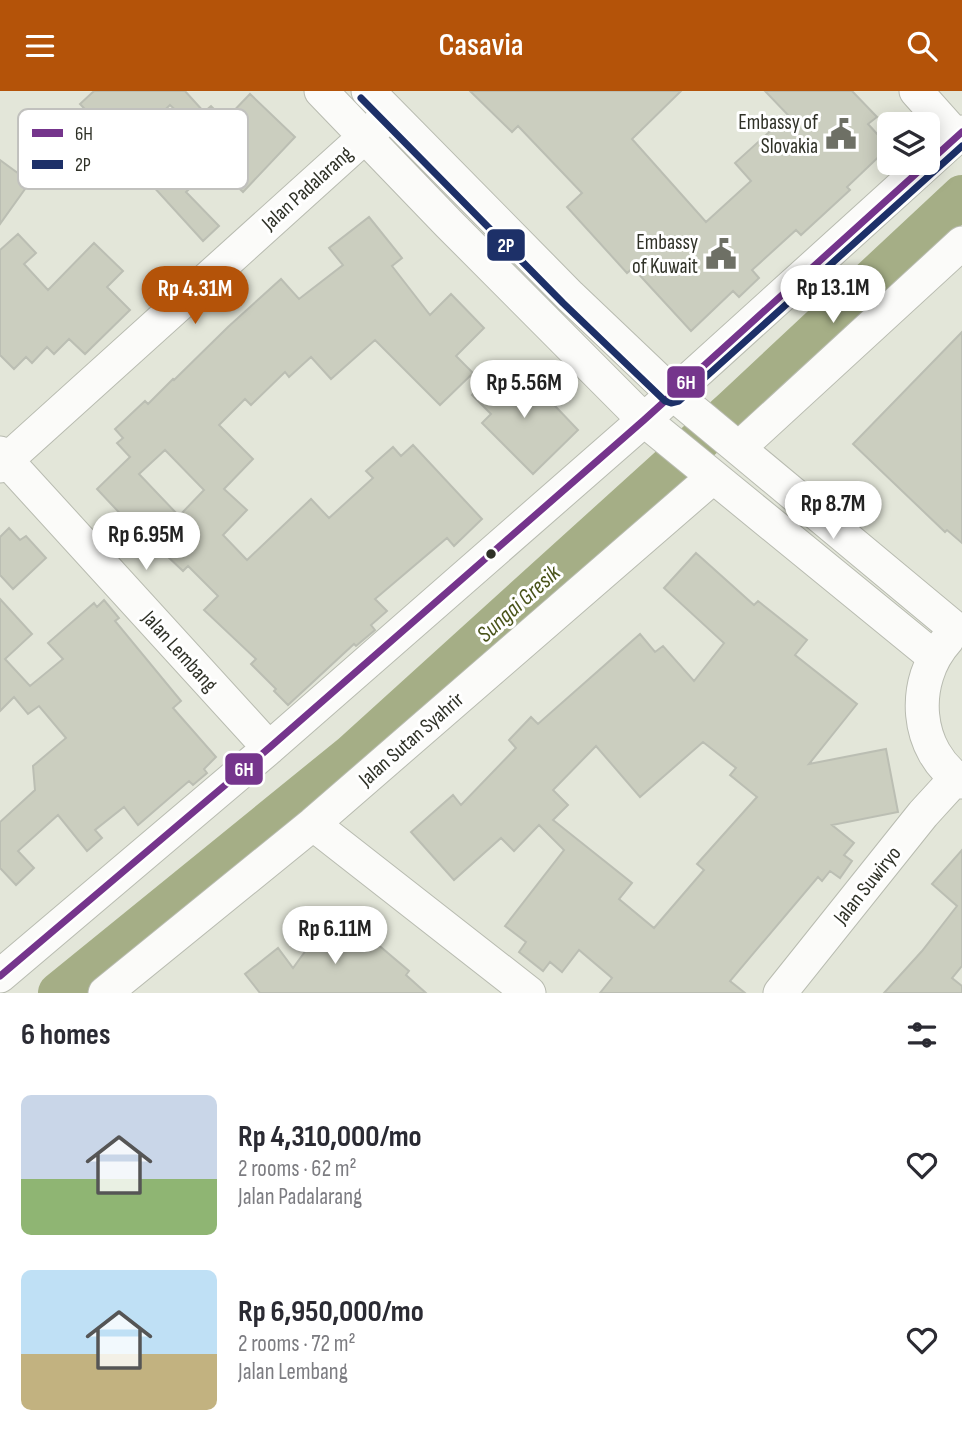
<!DOCTYPE html>
<html lang="en">
<head>
<meta charset="utf-8">
<style>
	:root { --surface:#fff; --page:#f7f7f7; --text:#2b2b33; --muted:#7c7c81; --accent:#b45309 }
	body { margin:0; font-family:"Sofia Sans Condensed",sans-serif; background:var(--page); color:var(--text); height:100vh; display:flex; flex-direction:column; font-size:26px; white-space:nowrap }
	* { box-sizing:border-box; margin:0 }
	p { font-size:23px; color:var(--muted) }
	.icon { flex:none; width:38px; height:38px; fill:none; stroke:currentColor; stroke-width:2; stroke-linecap:round; stroke-linejoin:round }
	.map { position:relative; height:902px; overflow:hidden }
	.panel { display:flex; flex-direction:column; background:var(--surface); flex:1 }
	.panel>* { flex:none }
	.controls { position:absolute; left:877px; top:21px; display:grid; gap:14px }
	.controls a { display:grid; place-items:center; width:63px; height:63px; border-radius:10px; background:var(--surface); box-shadow:0 4px 18px #0003; font-size:35px }
	.price { position:absolute; translate:-50% -60px; padding:0 16px; border-radius:24px; background:#fff; color:#222; font-size:23px; line-height:46px; filter:drop-shadow(0 2px 4px #0008) }
	.price::after { content:''; position:absolute; left:50%; top:42px; width:21px; height:16px; margin-left:-10px; background:inherit; clip-path:polygon(0 0,100% 0,50% 100%) }
	.price.selected { background:var(--accent); color:#fff }
	ul { padding:0; list-style:none }
	li { display:flex; align-items:center; gap:21px; height:175px; padding:0 21px }
	li span { display:grid; place-items:center; flex:none; width:196px; height:140px; border-radius:10px; color:#555 }
	li>.icon { margin-inline-start:auto }
	span .icon { width:84px; height:84px; fill:#fffc; stroke-width:1 }
	li b { font-size:30px }
	h2 { display:flex; justify-content:space-between; align-items:center; height:84px; padding:0 21px; font-size:30px }
	header { display:flex; justify-content:space-between; align-items:center; height:91px; padding:0 21px; background:var(--accent); color:#fff; font-size:32px; font-weight:600 }
	.map>svg:first-child { display:block }
	.lines { fill:none; stroke-linecap:round; stroke-linejoin:round }
	.river { stroke:#a5ae86; stroke-width:42 }
	.building { fill:#cbcebf; stroke:#bbbeb3; stroke-width:2; fill-rule:evenodd }
	.minor-casing { stroke:#b8bbb0; stroke-width:35 }
	.minor { stroke:#fbfbf9; stroke-width:33 }
	.bus-1-casing { stroke:#fff; stroke-width:12 }
	.bus-2-casing { stroke:#fff; stroke-width:12 }
	.bus-1 { stroke:#75358c; stroke-width:7 }
	.bus-2 { stroke:#1d3068; stroke-width:7 }
	.bus-dot { fill:#2f3127; stroke:#fff; stroke-width:2.5 }
	.labels { text-anchor:middle; stroke-width:6; stroke-linejoin:round; paint-order:stroke }
	.poi-label { font-size:21px; fill:#2f3127; stroke:#fff; text-anchor:end }
	.street-label { font-size:21px; fill:#2f3127; stroke:#fff }
	.water-label { font-size:23px; font-style:italic; fill:#4a541b; stroke:#fff }
	.key { fill:#fff; stroke:#c1c1be; stroke-width:2 }
	.key-label { font-size:19px; fill:#2f3127 }
	.line-badge { stroke:#fff; stroke-width:2.5 }
	.badge-label { font-size:19px; text-anchor:middle; font-weight:bold; fill:#fff }
</style>
</head>
<body>
<header><svg class="icon" aria-label="menu" viewBox="0 0 24 24"><path d="M4 6h16M4 12h16M4 18h16"/></svg>Casavia<svg class="icon" aria-label="search" viewBox="0 0 24 24"><circle cx="10" cy="10" r="6"/><path d="M15 15l6 6"/></svg></header>
<div class="map">
<svg width="962" height="902" viewBox="0 0 962 902">
	<rect width="100%" height="100%" fill="#e3e6d9"/>
	<g class="lines">
		<path class="river" d="M59 902 352 664 734 318 962 105"/>
	</g>
	<path class="building" d="M94 0H185L204 21 211 15 225 29 250 3 295 46 243 101 215 74 186 101 219 135 203 150 151 93 156 88 134 66 132 68 80 13ZM170 14 209 50 179 81 141 42Z
		M470 0H681L632 48 706 131 751 90 735 72 788 24 765 0H852L877 26 868 33 889 56 847 96 850 99 801 144 796 139 752 179 759 187 739 206 733 200 691 240 633 177 627 182 567 116 582 102 518 35 512 41Z
		M0 69 30 91 0 133Z
		M369 126 402 167 392 175 430 224 451 203 484 237 456 265 473 282 440 314 375 249 331 288 311 266 289 286 285 281 251 314 245 308 219 334 253 368 224 398 247 419 223 444 247 469 311 408 329 427 373 387 366 380 393 356 401 365 413 354 482 428 454 455 447 447 375 508 387 520 371 534 375 539 356 555 354 553 288 614 274 600 276 598 251 573 256 568 204 519 218 505 188 475 183 480 147 446 145 449 97 398 130 366 117 352 123 347 115 338 145 310 148 313 173 288 174 289 228 236 281 188 299 208 343 174 329 157ZM165 359 204 399 179 425 139 383Z
		M18 143 36 162 24 173 48 199 94 152 123 180 107 196 130 219 85 263 69 248 54 263 47 256 32 272 26 266 14 278 0 264V159Z
		M962 241V452L947 439 945 441 853 353Z
		M500 276 527 304 536 295 578 339 533 383 482 332 491 323 472 304Z
		M9 437 20 449 26 445 46 467 13 498 0 484V446Z
		M696 462 754 514 758 510 807 549 795 564 857 613 809 673 886 658 898 721 832 734 854 752 844 764 852 770 840 787 830 780 822 790 818 786 730 890 745 902H600L612 887 579 859 562 881 550 871 543 880 519 861 526 851 505 835 564 759 539 734 514 760 501 747 454 789 411 741 453 704 461 714 516 657 509 649 531 626 538 633 640 543 655 561 663 555 694 590 724 552 664 497ZM703 651 736 677 730 684 757 706 697 773 704 779 654 837 619 808 632 792 553 729 568 714 553 699 596 655 640 706Z
		M0 508 32 543 5 568 30 595 63 568 48 552 94 512 97 516 104 509 119 527 115 530 181 610 173 617 216 666 204 678 207 682 193 694 189 690 138 734 124 716 95 739 102 747 87 760 58 724 18 760 34 777 16 794 0 777V731L35 699 33 675 66 647 39 615 28 623 14 606 0 620Z
		M962 759V875L952 887 962 895V902H884L922 860 957 815 932 793Z
		M336 818 409 880 406 884 426 902H260L245 883 278 857 293 877Z"/>
	<g class="lines">
		<defs>
			<path id="minor" d="M321 0 449 133 644 329 934 566
				M368 0 570 205 672 302 957 539
				M916 0 957 46
				M740 356 962 152
				M0 362 269 657
				M0 375 380 32
				M947 549C910 590 914 660 962 691
				M313 733 529 902
				M0 885 269 657 644 329 962 41
				M105 902 313 733 712 387
				M780 902 923 723 956 687"/>
		</defs>
		<use href="#minor" class="minor-casing"/>
		<use href="#minor" class="minor"/>
		<defs>
			<path id="bus-1" d="M0 885 269 657 644 329 962 41"/>
			<path id="bus-2" d="M361 7 563 212 665 310 671 312 679 310 962 55"/>
		</defs>
		<use href="#bus-1" class="bus-1-casing"/>
		<use href="#bus-2" class="bus-2-casing"/>
		<use href="#bus-1" class="bus-1"/>
		<use href="#bus-2" class="bus-2"/>
	</g>
	<defs>
		<symbol id="civic-bare" viewBox="-9 -9 18 18"><path d="M-.6-6.5H3V-4.5H.6V-3L4-1V1h2V6H-6V1h2V-1L-.6-3ZM-1.2 2.5V6h2.4V2.5Z" fill="#6e7065" stroke="#fff" stroke-width="2.5" paint-order="stroke"/></symbol>
	</defs>
	<g fill-rule="evenodd">
		<use href="#civic-bare" x="819" y="21" width="44" height="44"/>
		<use href="#civic-bare" x="699" y="141" width="44" height="44"/>
	</g>
	<circle class="bus-dot" cx="491" cy="463" r="6"/>
	<g class="labels">
		<g class="poi-label">
			<text x="818" y="38">Embassy of<tspan x="818" dy="24">Slovakia</tspan></text>
			<text x="698" y="158">Embassy<tspan x="698" dy="24">of Kuwait</tspan></text>
		</g>
		<g class="street-label">
			<text transform="translate(307 97) rotate(-42)" y="7">Jalan Padalarang</text>
			<text transform="translate(180 560) rotate(48)" y="7">Jalan Lembang</text>
			<text transform="translate(411 648) rotate(-41)" y="7">Jalan Sutan Syahrir</text>
			<text transform="translate(867 794) rotate(-51)" y="7">Jalan Suwiryo</text>
		</g>
		<g class="water-label">
			<text transform="translate(518 512) rotate(-42)" y="8">Sungai Gresik</text>
		</g>
	</g>
	<rect x="18" y="18" width="230" height="80" rx="10" class="key"/>
	<rect x="32" y="38" width="31" height="8" fill="#75358c"/>
	<rect x="32" y="69" width="31" height="9" fill="#1d3068"/>
	<g class="key-label">
		<text x="75" y="49">6H</text>
		<text x="75" y="80">2P</text>
	</g>
	<g class="line-badge">
		<rect x="486" y="137" width="40" height="34" rx="7" fill="#1d3068"/>
		<rect x="666" y="274" width="40" height="34" rx="7" fill="#75358c"/>
		<rect x="224" y="661" width="40" height="34" rx="7" fill="#75358c"/>
	</g>
	<g class="badge-label">
		<text x="506" y="161">2P</text>
		<text x="686" y="298">6H</text>
		<text x="244" y="685">6H</text>
	</g>
</svg>
<div class="controls">
<a><svg class="icon" aria-label="layers" viewBox="0 0 24 24"><path d="M12 4l9 5-9 5-9-5zM3 14l9 5 9-5"/></svg></a>
</div>
<b class="price" style="left:833px;top:234px">Rp 13.1M</b>
<b class="price selected" style="left:195px;top:235px">Rp 4.31M</b>
<b class="price" style="left:524px;top:329px">Rp 5.56M</b>
<b class="price" style="left:833px;top:450px">Rp 8.7M</b>
<b class="price" style="left:146px;top:481px">Rp 6.95M</b>
<b class="price" style="left:335px;top:875px">Rp 6.11M</b>
</div>
<section class="panel">
<h2>6 homes<svg class="icon" aria-label="filters" viewBox="0 0 24 24"><path d="M4 7h16M4 17h16"/><circle cx="9" cy="7" r="2"/><circle cx="15" cy="17" r="2"/></svg></h2>
<ul>
<li><span style="background:linear-gradient(#c9d6e8 60%,#8fb573 0)"><svg class="icon" aria-label="home" viewBox="0 0 24 24"><path d="M3 11l9-7 9 7M6 9v11h12V9"/></svg></span><div><b>Rp 4,310,000/mo</b><p>2 rooms · 62 m²</p><p>Jalan Padalarang</p></div><svg class="icon" aria-label="heart" viewBox="0 0 24 24"><path d="M12 20l-8-8c-3-5 5-10 8-4 3-6 11-1 8 4z"/></svg></li>
<li><span style="background:linear-gradient(#bfe0f5 60%,#c2b280 0)"><svg class="icon" aria-label="home" viewBox="0 0 24 24"><path d="M3 11l9-7 9 7M6 9v11h12V9"/></svg></span><div><b>Rp 6,950,000/mo</b><p>2 rooms · 72 m²</p><p>Jalan Lembang</p></div><svg class="icon" aria-label="heart" viewBox="0 0 24 24"><path d="M12 20l-8-8c-3-5 5-10 8-4 3-6 11-1 8 4z"/></svg></li>
</ul>
</section>
</body>
</html>
